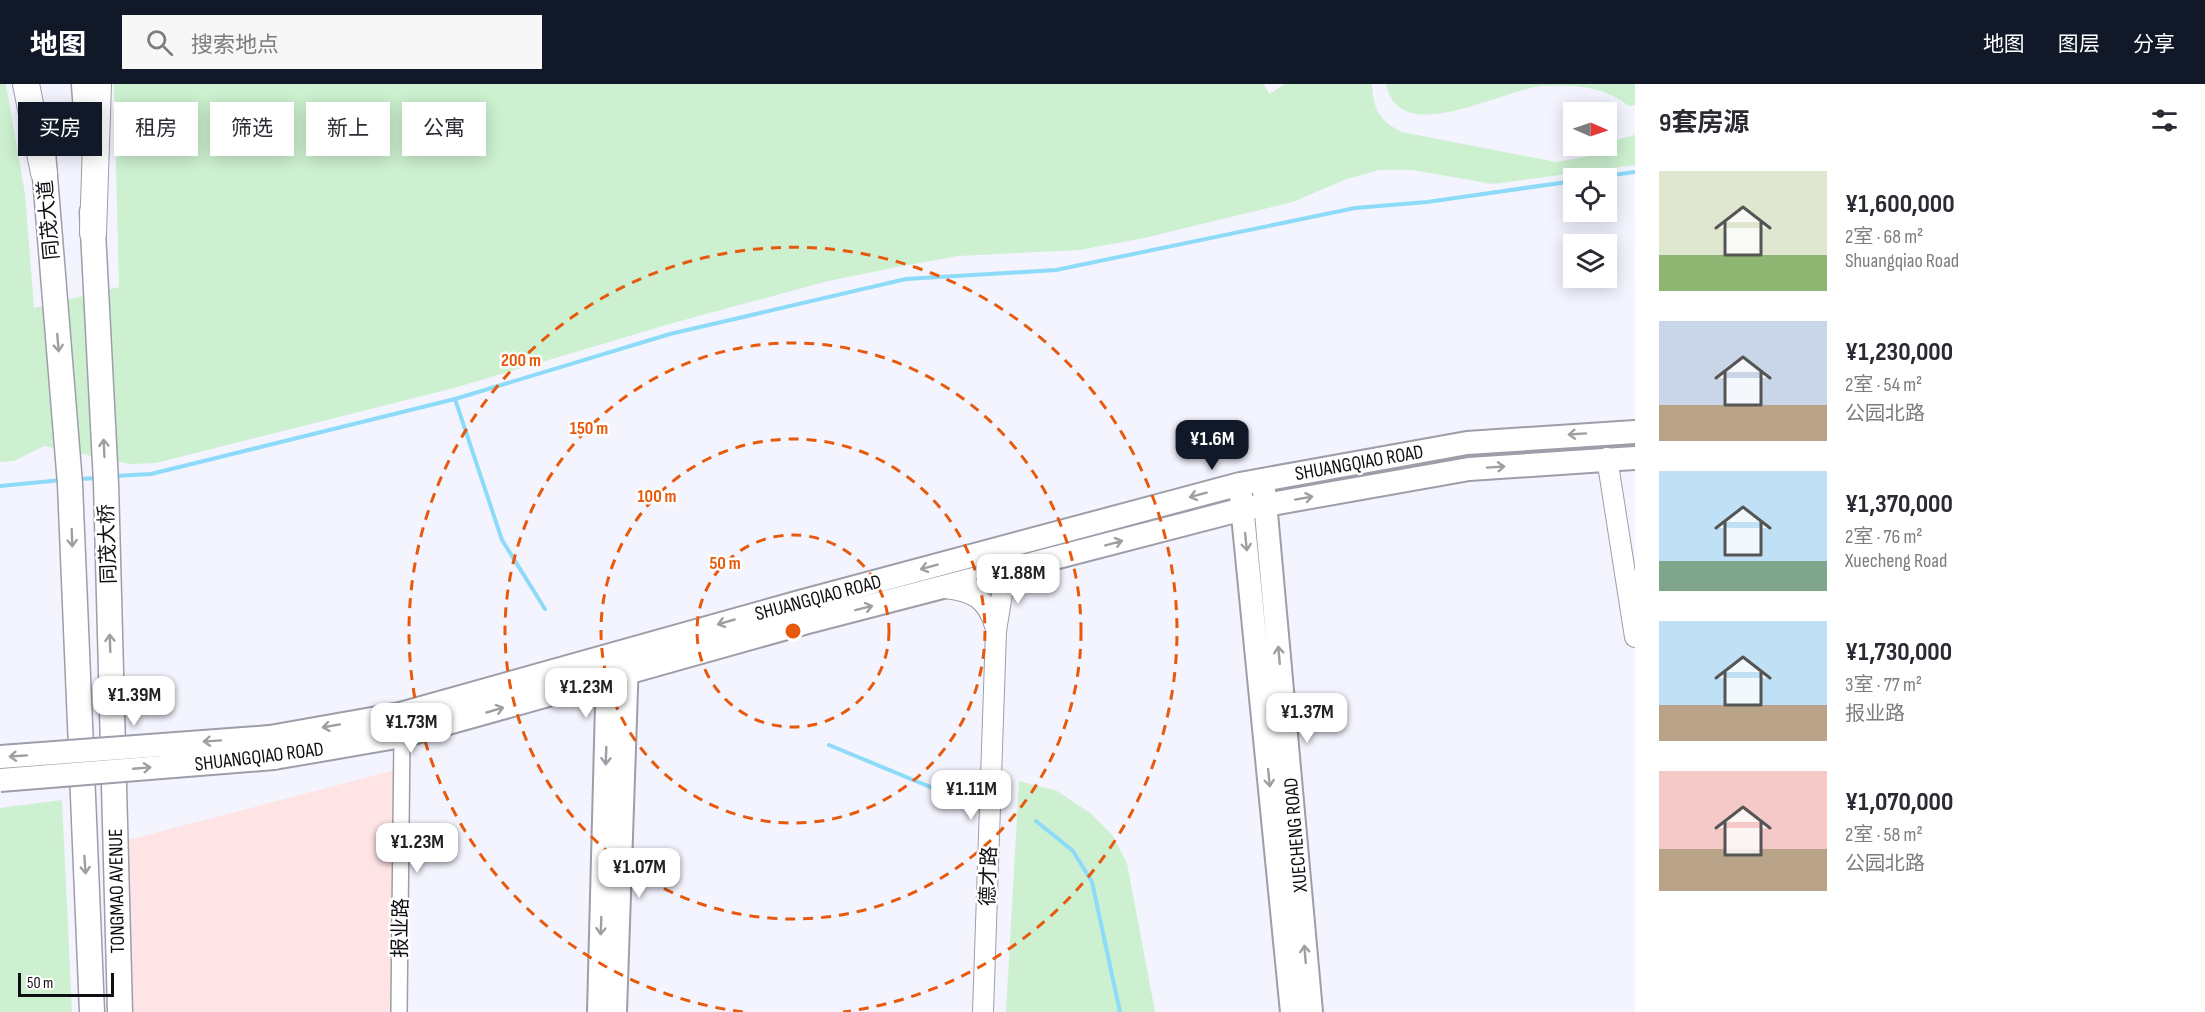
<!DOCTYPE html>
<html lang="zh">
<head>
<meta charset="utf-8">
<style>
	:root { --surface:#fff; --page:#f7f7f7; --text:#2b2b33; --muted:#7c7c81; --accent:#111827 }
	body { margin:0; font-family:"Sofia Sans Condensed","Noto Sans SC",sans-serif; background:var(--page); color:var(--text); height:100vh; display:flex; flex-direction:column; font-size:22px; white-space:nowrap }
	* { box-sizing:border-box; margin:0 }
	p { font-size:20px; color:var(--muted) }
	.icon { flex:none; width:33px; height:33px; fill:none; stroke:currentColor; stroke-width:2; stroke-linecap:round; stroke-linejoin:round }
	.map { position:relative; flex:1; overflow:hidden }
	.drawer { display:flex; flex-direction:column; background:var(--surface); width:570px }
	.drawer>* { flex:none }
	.guide { position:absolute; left:18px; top:18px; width:570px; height:54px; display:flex; gap:12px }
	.needle { width:39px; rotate:92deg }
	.buttons { position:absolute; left:1563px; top:18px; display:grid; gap:12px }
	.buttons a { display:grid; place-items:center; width:54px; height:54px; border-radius:0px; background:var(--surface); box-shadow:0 3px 15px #0003; font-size:30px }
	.scale { position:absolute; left:18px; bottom:15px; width:96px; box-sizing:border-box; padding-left:6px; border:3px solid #0f0f13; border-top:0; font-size:16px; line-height:21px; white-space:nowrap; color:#0f0f13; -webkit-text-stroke:4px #fff; paint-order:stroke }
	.price { position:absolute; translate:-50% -51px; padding:0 14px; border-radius:12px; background:#fff; color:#222; font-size:20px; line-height:39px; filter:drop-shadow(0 2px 3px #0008) }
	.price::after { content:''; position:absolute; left:50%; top:36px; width:18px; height:14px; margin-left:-9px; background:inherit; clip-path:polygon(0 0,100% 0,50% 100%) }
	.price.selected { background:var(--accent); color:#fff }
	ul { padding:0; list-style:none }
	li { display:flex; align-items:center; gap:18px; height:150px; padding:0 24px }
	li span { display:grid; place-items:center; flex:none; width:168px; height:120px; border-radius:0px; color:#555 }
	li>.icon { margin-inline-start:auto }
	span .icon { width:72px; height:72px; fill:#fffc; stroke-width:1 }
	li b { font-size:26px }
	h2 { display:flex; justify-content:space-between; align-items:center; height:72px; padding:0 24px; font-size:26px }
	.tag { padding:0 21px; border-radius:0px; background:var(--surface); box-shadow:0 3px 15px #0003; font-size:21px; line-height:54px }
	.tag.selected { background:var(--accent); color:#fff }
	header { display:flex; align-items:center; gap:36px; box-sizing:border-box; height:84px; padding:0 30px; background:var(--accent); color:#fff }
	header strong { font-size:28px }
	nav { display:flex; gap:33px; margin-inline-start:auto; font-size:21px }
	.search { width:420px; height:54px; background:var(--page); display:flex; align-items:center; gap:15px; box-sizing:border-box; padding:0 21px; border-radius:0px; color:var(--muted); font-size:22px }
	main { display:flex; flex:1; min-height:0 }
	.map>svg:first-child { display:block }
	.commercial { fill:#ffe4e6 }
	.green { fill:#ccf0d0 }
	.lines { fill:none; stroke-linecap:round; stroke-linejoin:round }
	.stream { stroke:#8ddbf8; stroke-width:4 }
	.minor-casing { stroke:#9d9ea9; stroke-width:18 }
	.tertiary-casing { stroke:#9d9ea9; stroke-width:22 }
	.secondary-casing { stroke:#9d9ea9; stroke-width:26 }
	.primary-casing { stroke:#9d9ea9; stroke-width:27 }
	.trunk-casing { stroke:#9d9ea9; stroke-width:28 }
	.minor { stroke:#fff; stroke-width:15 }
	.tertiary { stroke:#fff; stroke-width:20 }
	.secondary { stroke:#fff; stroke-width:22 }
	.primary { stroke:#fff; stroke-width:24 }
	.trunk { stroke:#fff; stroke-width:26 }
	.secondary-bridge-casing { stroke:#9d9ea9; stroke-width:26; stroke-linecap:butt }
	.secondary-bridge { stroke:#fff; stroke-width:22 }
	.oneway { stroke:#9f9fa1 }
	.ring { fill:none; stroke:#e8590c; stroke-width:3; stroke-dasharray:10 8 }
	.labels { text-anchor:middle; stroke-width:5; stroke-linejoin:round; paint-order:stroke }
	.street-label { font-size:20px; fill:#0f0f13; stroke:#fff }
	.centre { fill:#e8590c; stroke:#fff; stroke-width:3 }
	.ring-label { font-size:18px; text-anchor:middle; font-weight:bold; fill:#e8590c; stroke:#fff; stroke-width:5; stroke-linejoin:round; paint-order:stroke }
</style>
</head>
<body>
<header>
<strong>地图</strong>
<div class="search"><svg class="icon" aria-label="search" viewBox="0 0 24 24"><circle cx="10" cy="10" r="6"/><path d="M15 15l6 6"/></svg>搜索地点</div>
<nav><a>地图</a><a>图层</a><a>分享</a></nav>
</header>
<main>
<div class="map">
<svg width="1635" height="928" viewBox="0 0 1635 928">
	<rect width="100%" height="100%" fill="#f3f4fe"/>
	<path class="commercial" d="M395 686 392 928H126L123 842 128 756Z"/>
	<path class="green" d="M0 0H6L25 110 34 224 119 203 114 0H1264L1269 10 1285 0H1372C1373 25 1380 38 1402 48L1556 78 1585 73 1612 57 1635 51V81L1493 100 1412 86H1379L1344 96 1293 118 1144 154 1079 166 958 172 897 183 828 197 673 239 454 304 156 379 130 380 44 362 14 377 0 378Z
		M1386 0H1635V21L1629 22C1604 2 1574 0 1542 2 1503 5 1399 66 1386 0Z
		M1019 697 1057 707 1090 729 1113 752 1127 779 1155 928H1006Z
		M62 716 72 928H0V724Z"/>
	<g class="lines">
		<path class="stream" d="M1590 94 1635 88
			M455 315 502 456 545 525
			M114 392 151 390 455 315 670 250 906 195 1056 186 1355 124 1427 118 1574 97
			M78 395 98 394
			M0 402 62 396
			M829 661 964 717
			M1036 737 1073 767 1092 798 1120 928"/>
		<defs>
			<path id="minor" d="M399 928 402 652"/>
			<path id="tertiary" d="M1607 374 1635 553
				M945 504C972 507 987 514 995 542
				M983 928 996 547 1003 504 1021 484"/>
			<path id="secondary" d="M1264 407 1311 928
				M1241 411 1292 928
				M270 653 400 630 803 517 1240 400 1467 359 1635 348
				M274 674 402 652 808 538 1243 425 1469 385 1635 374
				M599 928 608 582
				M615 928 627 576"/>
			<path id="primary" d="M84 0 87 43
				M43 68 70 400 92 928
				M92 128 106 399 120 928"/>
			<path id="trunk" d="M26 0 44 89
				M93 149 98 0"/>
		</defs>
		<use href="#minor" class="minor-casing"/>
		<use href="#tertiary" class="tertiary-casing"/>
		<use href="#secondary" class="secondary-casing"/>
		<use href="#primary" class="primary-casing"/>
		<use href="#trunk" class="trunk-casing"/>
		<use href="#minor" class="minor"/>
		<use href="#tertiary" class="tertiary"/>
		<use href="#secondary" class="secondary"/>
		<use href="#primary" class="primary"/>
		<use href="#trunk" class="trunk"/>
		<defs>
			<path id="secondary-bridge" d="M0 673 270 653
				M0 696 274 674"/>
		</defs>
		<use href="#secondary-bridge" class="secondary-bridge-casing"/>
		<use href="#secondary-bridge" class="secondary-bridge"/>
	</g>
	<defs><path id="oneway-shaft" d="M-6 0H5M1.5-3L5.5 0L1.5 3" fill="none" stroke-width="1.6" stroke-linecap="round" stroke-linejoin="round" transform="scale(1.5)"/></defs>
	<g class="oneway">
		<use href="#oneway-shaft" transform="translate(58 259) rotate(85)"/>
		<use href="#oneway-shaft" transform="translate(1577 350) rotate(176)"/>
		<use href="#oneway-shaft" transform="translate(104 364) rotate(-93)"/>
		<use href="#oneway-shaft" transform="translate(1496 383) rotate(-4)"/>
		<use href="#oneway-shaft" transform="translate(1198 411) rotate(165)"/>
		<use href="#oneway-shaft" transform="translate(1304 414) rotate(-10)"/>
		<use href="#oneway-shaft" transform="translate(72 454) rotate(88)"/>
		<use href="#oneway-shaft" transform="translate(1246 458) rotate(84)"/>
		<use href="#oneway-shaft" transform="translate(1114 459) rotate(-15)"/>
		<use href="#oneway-shaft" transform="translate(929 483) rotate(165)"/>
		<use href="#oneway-shaft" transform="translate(864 524) rotate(-14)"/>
		<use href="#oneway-shaft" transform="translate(726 538) rotate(164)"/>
		<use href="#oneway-shaft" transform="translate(110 559) rotate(-92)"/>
		<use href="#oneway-shaft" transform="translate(1279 571) rotate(-95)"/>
		<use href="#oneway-shaft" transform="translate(495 626) rotate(-16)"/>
		<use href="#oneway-shaft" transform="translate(331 642) rotate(170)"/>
		<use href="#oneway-shaft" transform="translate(212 657) rotate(176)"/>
		<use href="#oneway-shaft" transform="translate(18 672) rotate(176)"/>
		<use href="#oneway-shaft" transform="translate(606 672) rotate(92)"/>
		<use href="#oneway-shaft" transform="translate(142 684) rotate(-5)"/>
		<use href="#oneway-shaft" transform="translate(1269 694) rotate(84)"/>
		<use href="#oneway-shaft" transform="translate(85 781) rotate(86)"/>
		<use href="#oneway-shaft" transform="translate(601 842) rotate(92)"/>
		<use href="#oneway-shaft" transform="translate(1305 870) rotate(-95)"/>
	</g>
	<g class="ring">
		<circle cx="793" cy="547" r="96"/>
		<circle cx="793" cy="547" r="192"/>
		<circle cx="793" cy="547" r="288"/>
		<path d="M743 928A384 384 0 1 1 843 928"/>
	</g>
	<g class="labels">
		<g class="street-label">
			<text transform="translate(48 136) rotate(-95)" y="7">同茂大道</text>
			<text transform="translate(1359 378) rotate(-10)" y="7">SHUANGQIAO ROAD</text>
			<text transform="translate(107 460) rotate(-92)" y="7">同茂大桥</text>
			<text transform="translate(818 513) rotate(-15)" y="7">SHUANGQIAO ROAD</text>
			<text transform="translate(259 672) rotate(-7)" y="7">SHUANGQIAO ROAD</text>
			<text transform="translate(1295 751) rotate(-95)" y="7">XUECHENG ROAD</text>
			<text transform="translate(988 792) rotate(-88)" y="7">德才路</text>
			<text transform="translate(116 807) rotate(-91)" y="7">TONGMAO AVENUE</text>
			<text transform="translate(400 844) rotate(-89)" y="7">报业路</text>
		</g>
	</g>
	<circle cx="793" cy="547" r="9" class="centre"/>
	<g class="ring-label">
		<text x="521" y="282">200 m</text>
		<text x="589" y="350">150 m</text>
		<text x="657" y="418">100 m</text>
		<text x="725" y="485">50 m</text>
	</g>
</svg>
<div class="buttons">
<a><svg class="needle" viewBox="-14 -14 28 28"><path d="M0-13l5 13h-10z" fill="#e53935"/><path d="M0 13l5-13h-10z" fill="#7c7c81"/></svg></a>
<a><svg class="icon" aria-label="locate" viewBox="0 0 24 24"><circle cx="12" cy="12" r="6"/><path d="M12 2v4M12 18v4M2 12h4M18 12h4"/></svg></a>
<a><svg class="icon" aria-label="layers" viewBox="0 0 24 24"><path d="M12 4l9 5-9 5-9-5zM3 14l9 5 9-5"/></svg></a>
</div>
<div class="scale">50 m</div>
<b class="price selected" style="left:1212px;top:387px">¥1.6M</b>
<b class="price" style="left:1018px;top:521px">¥1.88M</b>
<b class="price" style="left:586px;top:635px">¥1.23M</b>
<b class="price" style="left:134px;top:643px">¥1.39M</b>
<b class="price" style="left:1307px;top:660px">¥1.37M</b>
<b class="price" style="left:411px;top:670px">¥1.73M</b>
<b class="price" style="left:971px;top:737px">¥1.11M</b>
<b class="price" style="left:417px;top:790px">¥1.23M</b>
<b class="price" style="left:639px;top:815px">¥1.07M</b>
<div class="guide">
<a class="tag selected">买房</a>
<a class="tag">租房</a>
<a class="tag">筛选</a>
<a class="tag">新上</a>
<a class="tag">公寓</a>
</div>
</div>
<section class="drawer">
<h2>9套房源<svg class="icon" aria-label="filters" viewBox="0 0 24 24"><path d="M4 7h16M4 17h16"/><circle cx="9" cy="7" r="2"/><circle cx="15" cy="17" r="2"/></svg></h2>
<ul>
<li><span style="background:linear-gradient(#dfe7d0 70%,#8fb573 0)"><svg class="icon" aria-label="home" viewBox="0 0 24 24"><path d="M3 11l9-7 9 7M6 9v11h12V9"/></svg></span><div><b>¥1,600,000</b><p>2室 · 68 m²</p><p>Shuangqiao Road</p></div></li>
<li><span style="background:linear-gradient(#c9d6e8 70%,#b9a48a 0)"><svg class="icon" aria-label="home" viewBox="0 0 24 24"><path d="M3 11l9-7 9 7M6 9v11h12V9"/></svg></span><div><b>¥1,230,000</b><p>2室 · 54 m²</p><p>公园北路</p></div></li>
<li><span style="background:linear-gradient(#bfe0f5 75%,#7fa58c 0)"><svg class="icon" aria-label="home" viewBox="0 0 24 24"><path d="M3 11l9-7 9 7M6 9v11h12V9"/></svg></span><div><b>¥1,370,000</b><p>2室 · 76 m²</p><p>Xuecheng Road</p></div></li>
<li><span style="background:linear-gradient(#bfe0f5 70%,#b9a48a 0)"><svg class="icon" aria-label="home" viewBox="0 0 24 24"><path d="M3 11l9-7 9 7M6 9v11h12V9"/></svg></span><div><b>¥1,730,000</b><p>3室 · 77 m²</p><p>报业路</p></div></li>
<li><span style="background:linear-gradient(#f6c9c9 65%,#b9a48a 0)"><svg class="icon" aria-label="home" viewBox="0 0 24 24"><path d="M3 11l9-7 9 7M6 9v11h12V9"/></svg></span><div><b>¥1,070,000</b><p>2室 · 58 m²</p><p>公园北路</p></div></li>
</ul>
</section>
</main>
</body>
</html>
